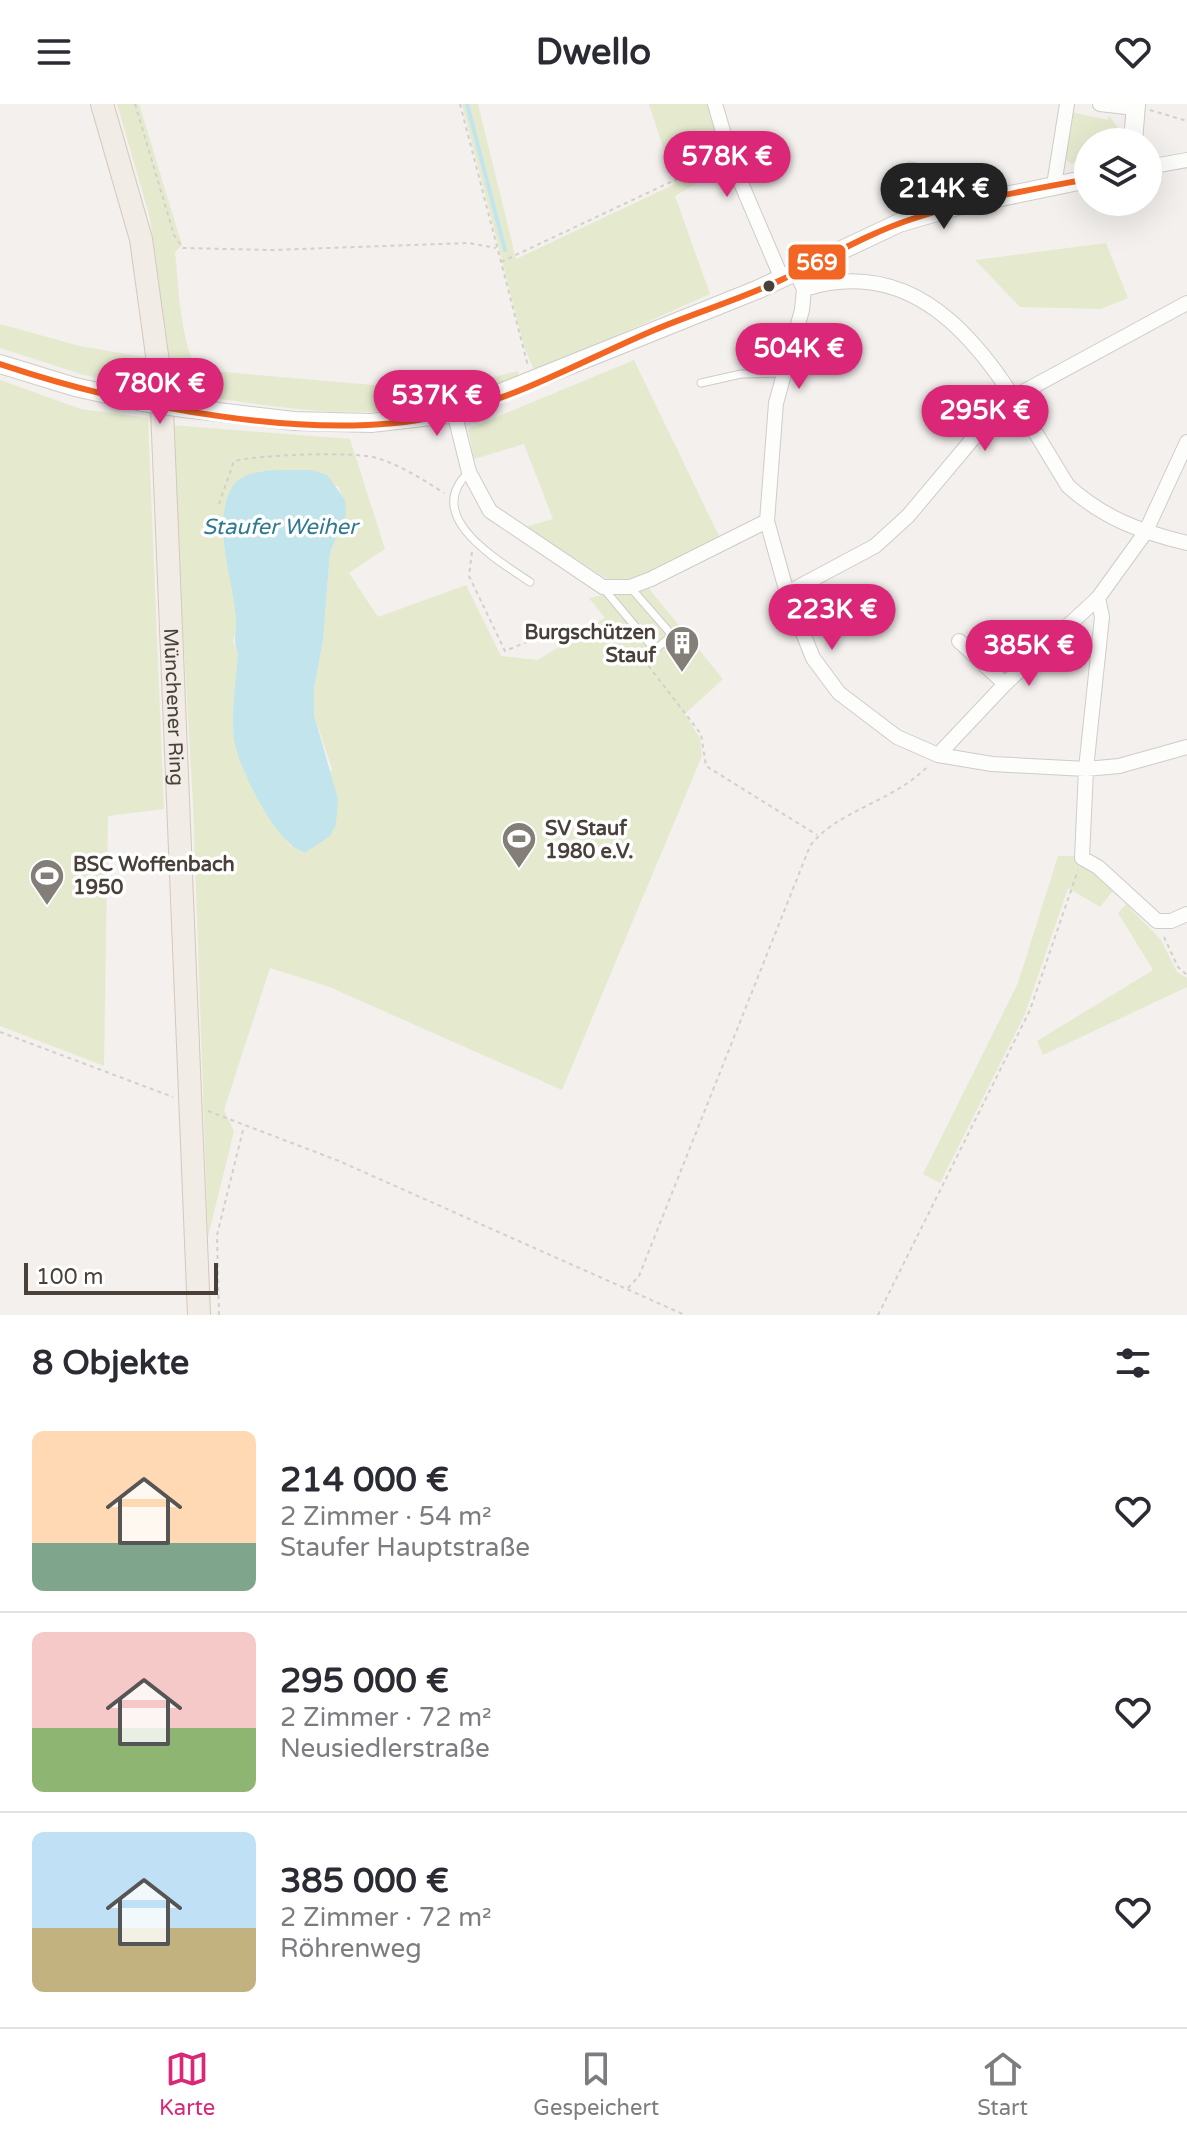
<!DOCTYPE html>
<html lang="de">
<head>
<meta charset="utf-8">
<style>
	:root { --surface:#fff; --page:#f7f7f7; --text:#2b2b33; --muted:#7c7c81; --line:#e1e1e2; --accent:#db2777 }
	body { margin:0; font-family:"Varela Round",sans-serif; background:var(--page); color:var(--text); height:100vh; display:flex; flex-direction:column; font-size:30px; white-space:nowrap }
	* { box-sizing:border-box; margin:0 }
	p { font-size:26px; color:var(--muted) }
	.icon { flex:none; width:44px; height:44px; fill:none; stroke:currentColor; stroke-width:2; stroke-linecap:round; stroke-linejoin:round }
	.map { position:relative; height:1211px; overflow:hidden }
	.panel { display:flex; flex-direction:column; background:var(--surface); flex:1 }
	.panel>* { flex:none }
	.tools { position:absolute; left:1074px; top:24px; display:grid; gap:16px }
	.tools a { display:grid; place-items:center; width:88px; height:88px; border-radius:50%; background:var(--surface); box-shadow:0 8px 32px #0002; font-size:40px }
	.scale { position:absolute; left:24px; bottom:20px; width:194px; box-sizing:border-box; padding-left:8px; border:4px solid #494039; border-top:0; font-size:22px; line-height:28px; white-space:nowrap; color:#494039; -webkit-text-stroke:6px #fff; paint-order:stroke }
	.price { position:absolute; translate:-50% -68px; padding:0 18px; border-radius:28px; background:var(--accent); color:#fff; font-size:26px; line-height:52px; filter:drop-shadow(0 2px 4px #0008) }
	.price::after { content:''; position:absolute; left:50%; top:48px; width:24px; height:18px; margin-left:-12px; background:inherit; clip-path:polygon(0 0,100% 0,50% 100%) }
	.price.active { background:#222; color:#fff }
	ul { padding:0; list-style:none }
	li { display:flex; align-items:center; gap:24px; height:200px; padding:0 32px }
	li+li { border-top:2px solid var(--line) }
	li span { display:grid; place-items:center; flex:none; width:224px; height:160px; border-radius:12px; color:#555 }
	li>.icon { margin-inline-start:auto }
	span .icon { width:96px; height:96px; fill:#fffc; stroke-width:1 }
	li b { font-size:34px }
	h2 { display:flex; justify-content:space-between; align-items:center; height:96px; padding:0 32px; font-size:34px }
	header { display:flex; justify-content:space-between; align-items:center; height:104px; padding:0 32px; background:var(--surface); font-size:36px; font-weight:700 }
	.tab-bar { display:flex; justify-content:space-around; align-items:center; height:112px; border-top:2px solid var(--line); background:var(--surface); font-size:22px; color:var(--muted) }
	.tab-bar a { display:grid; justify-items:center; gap:4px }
	.tab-bar .active { color:var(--accent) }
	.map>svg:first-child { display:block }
	.green { fill:#e5eacf; fill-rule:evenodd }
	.water { fill:#c1e4ed }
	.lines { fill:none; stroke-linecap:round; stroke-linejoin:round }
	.stream { stroke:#c1e4ed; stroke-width:4 }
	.service-casing { stroke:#cfccc9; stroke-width:9 }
	.minor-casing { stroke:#cfccc9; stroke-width:16 }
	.tertiary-casing { stroke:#cfccc9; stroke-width:20 }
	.primary-casing { stroke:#d4c8bc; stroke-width:24 }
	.path { stroke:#d3d0cb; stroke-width:2; stroke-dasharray:4 4; stroke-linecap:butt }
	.service { stroke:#fdfdfc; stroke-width:7 }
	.minor { stroke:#fdfdfc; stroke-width:14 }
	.tertiary { stroke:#fdfdfc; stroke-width:18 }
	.primary { stroke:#f1ece6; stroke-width:22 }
	.tertiary-bridge-casing { stroke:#cfccc9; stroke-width:20; stroke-linecap:butt }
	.tertiary-bridge { stroke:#fdfdfc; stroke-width:18 }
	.bus-1-casing { stroke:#fff; stroke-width:12 }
	.bus-1 { stroke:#f26522; stroke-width:6 }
	.bus-dot { fill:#494039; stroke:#fff; stroke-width:3 }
	.labels { text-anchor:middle; stroke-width:7; stroke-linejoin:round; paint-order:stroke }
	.poi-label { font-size:20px; font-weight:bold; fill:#494039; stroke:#fff; text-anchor:start }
	.street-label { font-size:20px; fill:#494039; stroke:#fff }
	.water-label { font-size:22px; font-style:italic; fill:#2f7a90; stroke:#fff }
	.line-badge { stroke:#fff; stroke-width:3 }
	.badge-label { font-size:22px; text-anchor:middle; font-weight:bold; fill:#fff }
</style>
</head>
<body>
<header><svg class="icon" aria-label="menu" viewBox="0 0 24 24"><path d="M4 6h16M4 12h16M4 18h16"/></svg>Dwello<svg class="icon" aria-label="heart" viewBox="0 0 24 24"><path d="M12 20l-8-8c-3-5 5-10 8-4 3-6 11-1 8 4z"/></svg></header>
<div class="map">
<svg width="1187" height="1211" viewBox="0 0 1187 1211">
	<rect width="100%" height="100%" fill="#f3f0ed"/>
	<path class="green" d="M117 0H139L182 141 175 148C178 174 181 251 200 266L385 282 388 291 466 280 518 267V275C476 290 433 304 388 307 317 312 244 298 174 288L150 114Z
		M462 0H478L516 155 675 80 649 0H707L726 62 675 92 710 190 535 268 524 243Z
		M1071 8 1108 16 1109 12 1118 24 1112 38H1088V54L1072 60 1064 54Z
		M1106 139 1128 194 1101 205 1020 203 975 156Z
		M0 220 80 242 148 254 147 283 84 271 0 244Z
		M634 256 720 434 641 474 609 476 525 423 553 415 524 340 474 355 468 325Z
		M0 276 81 305 148 314 164 705 108 712 104 962 0 922Z
		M171 321 350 335 385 445 349 469 378 513 466 481 501 552 538 556 605 514 589 494 646 481 723 575 685 610 700 634 702 652 562 986 327 882 270 864 224 1006 234 1027 208 1133 193 700ZM274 366 295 367 339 383 346 411 330 448 323 536 314 585V611L332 665 291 743 261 701 234 637 238 548 233 538 237 518 225 408C229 382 250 369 274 366Z
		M1058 752H1075L1113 787 1100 803 1068 784 1025 910 940 1079 923 1070 1018 879Z
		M1126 800 1161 836 1177 868 1187 874V883L1043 951 1037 937 1153 866 1118 809Z"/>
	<path class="water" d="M274 366H312L327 371 345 396 346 411 330 448 323 536 314 585V611L338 695 336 720 330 732 306 748C278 746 238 662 234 636 231 608 236 577 238 549 232 534 237 527 236 513 233 476 212 421 231 385 240 369 258 368 274 366Z"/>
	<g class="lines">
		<path class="stream" d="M467 0 505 146"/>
		<defs>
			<path id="service" d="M910 62 952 71 957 102
				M701 279 741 270 784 269
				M469 368C422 412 496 455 530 478
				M604 485 655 546 672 531 630 483"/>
			<path id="minor" d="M715 0 732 58 782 175
				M1100 0 1135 4
				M1148 63 1187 56
				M1054 81 1067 0
				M796 168 804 185 802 206 776 299 767 417 787 489 813 554 839 589 897 633 938 651 992 660 1086 665 1119 662 1187 643
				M804 185C943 142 1008 287 1068 382 1103 414 1141 428 1187 439
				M454 308 469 368 490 407 603 483H630L651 475 767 417
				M1187 338 1145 429 1098 494 1102 513 1086 665 1082 754 1098 763 1157 817H1171L1187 810
				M787 489 875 442 908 412 981 325 1012 294 1187 199
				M959 537 1005 580
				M938 651 1005 580 1098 494"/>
			<path id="tertiary" d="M1133 38 1136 0
				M0 260 75 283 143 298
				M184 304 294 317 371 319 448 310 759 185 899 119 957 102 1088 75"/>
			<g id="primary">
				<path id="s1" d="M102 0 141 135 161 280 199 1211"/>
			</g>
		</defs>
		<use href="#service" class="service-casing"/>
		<use href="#minor" class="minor-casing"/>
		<use href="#tertiary" class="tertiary-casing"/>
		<use href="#primary" class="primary-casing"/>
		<path class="path" d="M135 0 174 131 183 144 272 146 469 139 496 144
			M460 0 528 262
			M1150 6 1187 17
			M501 158 677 75
			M219 400 234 357C258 351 354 347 377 354 402 362 422 375 444 389
			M472 448 469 472 505 547 539 533
			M650 555 647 560 701 630 706 662 817 731
			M1164 833 1178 863 1187 871
			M0 928 173 993
			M208 1007 339 1057 685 1211
			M628 1184 639 1172 810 742C837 706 894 698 929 661
			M219 1211 217 1131 244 1022
			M878 1211 1030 906 1078 766"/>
		<use href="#service" class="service"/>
		<use href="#minor" class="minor"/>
		<use href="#tertiary" class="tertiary"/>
		<use href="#primary" class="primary"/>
		<defs>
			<path id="tertiary-bridge" d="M143 298 184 304"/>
		</defs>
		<use href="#tertiary-bridge" class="tertiary-bridge-casing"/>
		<use href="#tertiary-bridge" class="tertiary-bridge"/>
		<defs>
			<path id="bus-1" d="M0 260C122 301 312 340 439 312 514 296 582 257 652 227 694 209 739 196 781 176 824 156 866 130 912 115 969 96 1029 86 1088 75"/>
		</defs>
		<use href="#bus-1" class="bus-1-casing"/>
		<use href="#bus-1" class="bus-1"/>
	</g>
	<defs>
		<symbol id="building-pin" viewBox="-11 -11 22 30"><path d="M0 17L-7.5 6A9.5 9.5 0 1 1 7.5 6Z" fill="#847e78" stroke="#fff"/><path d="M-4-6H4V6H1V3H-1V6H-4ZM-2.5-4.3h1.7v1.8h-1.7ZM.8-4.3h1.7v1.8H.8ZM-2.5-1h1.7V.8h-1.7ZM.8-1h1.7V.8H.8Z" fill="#fff"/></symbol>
		<symbol id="stadium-pin" viewBox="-11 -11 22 30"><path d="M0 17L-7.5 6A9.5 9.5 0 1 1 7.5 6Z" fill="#847e78" stroke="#fff"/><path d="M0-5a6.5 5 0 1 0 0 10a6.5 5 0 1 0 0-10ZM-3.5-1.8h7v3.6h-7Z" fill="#fff"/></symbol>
	</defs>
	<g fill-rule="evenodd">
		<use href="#building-pin" x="662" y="519" width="40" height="54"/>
		<use href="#stadium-pin" x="499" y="715" width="40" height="54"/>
		<use href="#stadium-pin" x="27" y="752" width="40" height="54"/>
	</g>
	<circle class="bus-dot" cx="769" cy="182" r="7"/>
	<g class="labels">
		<g class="poi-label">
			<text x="656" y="535" text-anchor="end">Burgschützen<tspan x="656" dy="23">Stauf</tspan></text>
			<text x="545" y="731">SV Stauf<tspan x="545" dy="23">1980 e.V.</tspan></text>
			<text x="73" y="767">BSC Woffenbach<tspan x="73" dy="23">1950</tspan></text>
		</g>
		<g class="street-label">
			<text dy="7" stroke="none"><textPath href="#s1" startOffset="610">Münchener Ring</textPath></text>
		</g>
		<g class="water-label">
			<text x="280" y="430">Staufer Weiher</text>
		</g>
	</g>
	<rect class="line-badge" x="787" y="139" width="60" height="38" rx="8" fill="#f26522"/>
	<g class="badge-label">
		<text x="817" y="166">569</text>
	</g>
</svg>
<div class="tools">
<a><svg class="icon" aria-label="layers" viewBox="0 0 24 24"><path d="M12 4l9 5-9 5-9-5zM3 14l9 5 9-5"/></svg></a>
</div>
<div class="scale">100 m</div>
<b class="price" style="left:727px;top:95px">578K €</b>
<b class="price active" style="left:944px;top:127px">214K €</b>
<b class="price" style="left:799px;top:287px">504K €</b>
<b class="price" style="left:160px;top:322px">780K €</b>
<b class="price" style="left:437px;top:334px">537K €</b>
<b class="price" style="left:985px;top:349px">295K €</b>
<b class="price" style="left:832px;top:548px">223K €</b>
<b class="price" style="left:1029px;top:584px">385K €</b>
</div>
<section class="panel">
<h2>8 Objekte<svg class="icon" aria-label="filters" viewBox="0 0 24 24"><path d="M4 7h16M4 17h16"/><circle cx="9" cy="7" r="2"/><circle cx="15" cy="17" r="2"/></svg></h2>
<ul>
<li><span style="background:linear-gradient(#ffd9b3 70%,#7fa58c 0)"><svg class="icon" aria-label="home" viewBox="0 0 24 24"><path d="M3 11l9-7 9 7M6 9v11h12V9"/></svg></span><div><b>214 000 €</b><p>2 Zimmer · 54 m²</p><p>Staufer Hauptstraße</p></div><svg class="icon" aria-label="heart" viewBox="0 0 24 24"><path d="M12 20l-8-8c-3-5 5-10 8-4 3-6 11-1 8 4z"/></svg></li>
<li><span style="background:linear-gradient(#f6c9c9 60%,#8fb573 0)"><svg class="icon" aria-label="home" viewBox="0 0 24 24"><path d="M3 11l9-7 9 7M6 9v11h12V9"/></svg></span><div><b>295 000 €</b><p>2 Zimmer · 72 m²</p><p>Neusiedlerstraße</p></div><svg class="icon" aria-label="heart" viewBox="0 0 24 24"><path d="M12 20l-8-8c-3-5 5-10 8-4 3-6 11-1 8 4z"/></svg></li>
<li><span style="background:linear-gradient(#bfe0f5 60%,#c2b280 0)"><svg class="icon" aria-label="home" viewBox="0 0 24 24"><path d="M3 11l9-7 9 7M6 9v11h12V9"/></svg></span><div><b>385 000 €</b><p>2 Zimmer · 72 m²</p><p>Röhrenweg</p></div><svg class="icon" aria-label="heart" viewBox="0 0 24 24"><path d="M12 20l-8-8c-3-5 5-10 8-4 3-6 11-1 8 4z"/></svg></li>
</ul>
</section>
<nav class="tab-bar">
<a class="active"><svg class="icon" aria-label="map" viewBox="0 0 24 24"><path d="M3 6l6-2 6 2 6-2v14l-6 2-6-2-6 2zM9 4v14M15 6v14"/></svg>Karte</a>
<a><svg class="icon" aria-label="saved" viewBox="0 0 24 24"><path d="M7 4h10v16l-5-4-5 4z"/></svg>Gespeichert</a>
<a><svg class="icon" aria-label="home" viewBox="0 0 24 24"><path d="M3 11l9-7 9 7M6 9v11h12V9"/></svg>Start</a>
</nav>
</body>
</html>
